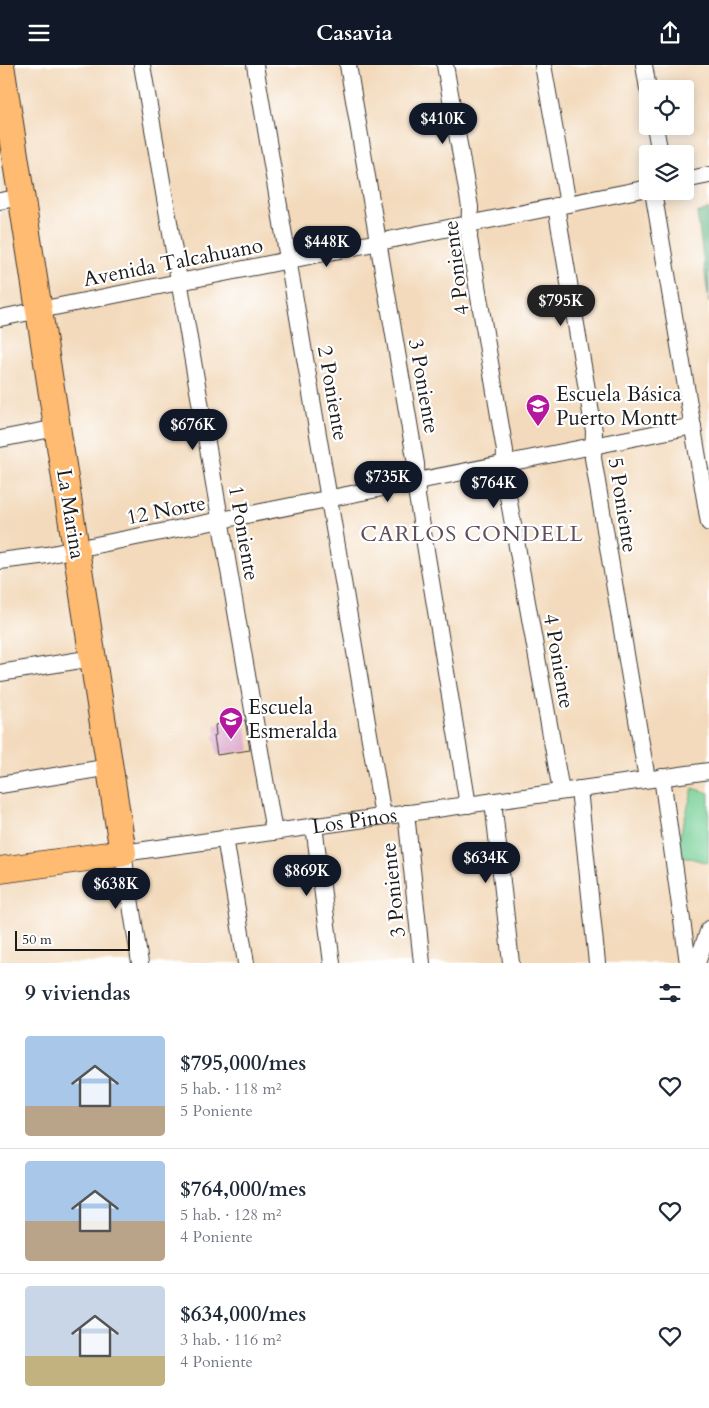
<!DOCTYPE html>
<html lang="es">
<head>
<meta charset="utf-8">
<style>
	:root { --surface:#fff; --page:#f2f2f3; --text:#1f2937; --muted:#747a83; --line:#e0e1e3; --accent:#111827 }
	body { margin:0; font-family:Cardo,serif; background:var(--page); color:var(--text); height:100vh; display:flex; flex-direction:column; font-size:19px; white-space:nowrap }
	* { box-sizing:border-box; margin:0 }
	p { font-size:16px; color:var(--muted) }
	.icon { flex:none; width:28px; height:28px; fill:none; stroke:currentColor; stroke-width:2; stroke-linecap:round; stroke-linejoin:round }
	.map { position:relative; height:898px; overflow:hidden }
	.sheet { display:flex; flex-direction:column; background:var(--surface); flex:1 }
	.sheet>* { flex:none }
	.fabs { position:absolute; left:639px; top:15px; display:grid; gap:10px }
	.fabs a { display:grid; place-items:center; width:55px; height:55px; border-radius:5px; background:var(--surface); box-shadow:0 2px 12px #0003; font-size:25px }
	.scale { position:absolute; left:15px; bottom:12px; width:115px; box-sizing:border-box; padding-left:5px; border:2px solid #1c1c1c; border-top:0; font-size:14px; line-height:18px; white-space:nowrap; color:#1c1c1c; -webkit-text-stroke:4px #fff; paint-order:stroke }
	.price { position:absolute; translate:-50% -42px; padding:0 11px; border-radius:18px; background:var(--accent); color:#fff; font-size:16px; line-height:32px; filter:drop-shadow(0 1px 2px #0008) }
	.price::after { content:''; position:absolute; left:50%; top:30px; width:15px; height:11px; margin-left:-8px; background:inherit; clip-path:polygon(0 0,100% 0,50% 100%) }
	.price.on { background:#222; color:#fff }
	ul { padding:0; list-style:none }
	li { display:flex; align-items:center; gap:15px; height:125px; padding:0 25px }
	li+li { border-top:1px solid var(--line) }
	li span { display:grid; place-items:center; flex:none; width:140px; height:100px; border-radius:5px; color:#555 }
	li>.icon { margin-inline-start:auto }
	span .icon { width:60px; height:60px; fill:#fffc; stroke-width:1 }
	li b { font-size:21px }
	h2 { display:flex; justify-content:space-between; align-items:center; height:60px; padding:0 25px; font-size:21px }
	header { display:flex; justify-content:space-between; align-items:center; height:65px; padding:0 25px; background:var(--accent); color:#fff; font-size:22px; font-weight:600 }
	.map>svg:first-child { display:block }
	.green { fill:#76cf96; stroke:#497659 }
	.forest { fill:#60b27f; stroke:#3e674e }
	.building { fill:#deacce }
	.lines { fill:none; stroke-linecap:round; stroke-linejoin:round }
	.minor-casing { stroke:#3c3834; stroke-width:18 }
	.primary-casing { stroke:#3c3834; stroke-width:28 }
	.minor { stroke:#fff; stroke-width:16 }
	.primary { stroke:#ffbb71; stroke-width:26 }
	.labels { text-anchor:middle; stroke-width:4.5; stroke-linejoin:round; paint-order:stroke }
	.street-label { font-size:21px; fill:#1c1c1c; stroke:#fff }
	.poi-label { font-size:21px; fill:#1c1c1c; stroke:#fff; text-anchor:start }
	.neighbourhood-label { font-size:22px; letter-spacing:1px; fill:#604e5a; stroke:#fff }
</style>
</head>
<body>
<header><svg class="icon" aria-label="menu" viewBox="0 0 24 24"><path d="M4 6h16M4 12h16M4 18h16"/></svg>Casavia<svg class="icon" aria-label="share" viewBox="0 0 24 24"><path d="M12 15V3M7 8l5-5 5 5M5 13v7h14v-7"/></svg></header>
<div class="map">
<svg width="709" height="898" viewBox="0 0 709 898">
	<rect width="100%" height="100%" fill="#fff"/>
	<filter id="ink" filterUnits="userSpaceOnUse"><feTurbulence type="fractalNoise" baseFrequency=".02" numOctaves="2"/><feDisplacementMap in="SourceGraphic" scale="10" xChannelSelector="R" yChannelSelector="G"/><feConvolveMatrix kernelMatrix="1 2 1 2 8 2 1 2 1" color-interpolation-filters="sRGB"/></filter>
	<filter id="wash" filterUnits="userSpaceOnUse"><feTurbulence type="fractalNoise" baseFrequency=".0096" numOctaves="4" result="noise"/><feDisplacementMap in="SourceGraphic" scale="20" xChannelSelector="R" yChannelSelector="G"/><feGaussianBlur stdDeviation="1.12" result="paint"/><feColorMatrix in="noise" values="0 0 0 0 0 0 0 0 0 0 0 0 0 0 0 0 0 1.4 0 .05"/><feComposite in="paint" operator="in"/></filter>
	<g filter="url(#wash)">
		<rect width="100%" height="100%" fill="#f3dabc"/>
		<path class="green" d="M693 723 709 728 708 798 675 789Z"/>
		<path class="forest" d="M709 144V238L697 148Z"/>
		<g id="blocks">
			<path class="building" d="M245 655 250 685 217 690 214 671 216 670 215 660Z"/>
		</g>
	</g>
	<g filter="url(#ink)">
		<use href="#blocks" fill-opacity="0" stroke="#3c3834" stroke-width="1"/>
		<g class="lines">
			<defs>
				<g id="minor">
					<path d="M142 0 274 767"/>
					<path d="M255 0 383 751"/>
					<path d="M348 0 416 399 417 431 468 740"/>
					<path d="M445 0 470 142 469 173 505 386 504 409 561 726"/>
					<path d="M543 0 568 139"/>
					<path d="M644 0 648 24"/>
					<path d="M655 61 660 89"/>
					<path d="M685 115 709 110"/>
					<path d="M653 126 709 458"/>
					<path d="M0 136 22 132"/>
					<path d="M556 141 594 366 593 393 647 714"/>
					<path d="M0 253 648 123"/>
					<path d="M0 374 57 363"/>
					<path d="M0 496 47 490 76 484 693 361"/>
					<path d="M0 608 93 593"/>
					<path d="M662 712 688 898"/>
					<path d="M0 720 110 702"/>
					<path d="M579 724 597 898"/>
					<path d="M493 736 511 898"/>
					<path d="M406 748 422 898"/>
					<path d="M314 761 332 898"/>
					<path d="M225 773 246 898"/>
					<path id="s1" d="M140 898 123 788 709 706"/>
					<path d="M697 898 709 864"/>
				</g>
				<path id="primary" d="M0 805 123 788 1 0"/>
			</defs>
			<use href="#minor" class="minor-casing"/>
			<use href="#primary" class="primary-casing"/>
			<use href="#minor" class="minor"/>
			<use href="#primary" class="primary"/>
		</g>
	</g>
	<defs>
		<symbol id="school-pin" viewBox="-11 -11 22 30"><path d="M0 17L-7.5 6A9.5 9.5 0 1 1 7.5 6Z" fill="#b5179e" stroke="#fff"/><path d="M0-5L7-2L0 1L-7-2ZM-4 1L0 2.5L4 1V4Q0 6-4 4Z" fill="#fff"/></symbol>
	</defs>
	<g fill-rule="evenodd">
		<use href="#school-pin" x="524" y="327" width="28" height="38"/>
		<use href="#school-pin" x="217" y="640" width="28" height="38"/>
	</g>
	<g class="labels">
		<g class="street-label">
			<text transform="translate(173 197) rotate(-11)" y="7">Avenida Talcahuano</text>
			<text transform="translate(456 203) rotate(-97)" y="7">4 Poniente</text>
			<text transform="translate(424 321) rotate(80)" y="7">3 Poniente</text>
			<text transform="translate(333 328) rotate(80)" y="7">2 Poniente</text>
			<text transform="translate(623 440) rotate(81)" y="7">5 Poniente</text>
			<text transform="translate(166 445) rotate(-11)" y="7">12 Norte</text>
			<text transform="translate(71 449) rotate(81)" y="7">La Marina</text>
			<text transform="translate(244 468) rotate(80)" y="7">1 Poniente</text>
			<text transform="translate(559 596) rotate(80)" y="7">4 Poniente</text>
			<text dy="7" stroke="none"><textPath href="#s1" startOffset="345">Los Pinos</textPath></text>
			<text transform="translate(393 825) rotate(-96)" y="7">3 Poniente</text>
		</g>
		<g class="poi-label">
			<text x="556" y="336">Escuela Básica<tspan x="556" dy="24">Puerto Montt</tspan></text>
			<text x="248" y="649">Escuela<tspan x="248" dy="24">Esmeralda</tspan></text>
		</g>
		<g class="neighbourhood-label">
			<text x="472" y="476">CARLOS CONDELL</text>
		</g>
	</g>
</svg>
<div class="fabs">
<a><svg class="icon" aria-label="locate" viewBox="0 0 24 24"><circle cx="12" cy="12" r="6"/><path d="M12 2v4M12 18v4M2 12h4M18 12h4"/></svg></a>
<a><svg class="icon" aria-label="layers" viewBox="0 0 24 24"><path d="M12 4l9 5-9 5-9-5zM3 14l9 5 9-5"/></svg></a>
</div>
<div class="scale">50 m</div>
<b class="price" style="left:443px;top:80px">$410K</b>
<b class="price" style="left:327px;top:203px">$448K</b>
<b class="price on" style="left:561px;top:262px">$795K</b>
<b class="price" style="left:193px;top:386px">$676K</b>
<b class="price" style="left:388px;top:438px">$735K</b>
<b class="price" style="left:494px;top:444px">$764K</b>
<b class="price" style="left:486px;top:819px">$634K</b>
<b class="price" style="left:307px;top:832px">$869K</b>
<b class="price" style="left:116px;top:845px">$638K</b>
</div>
<section class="sheet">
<h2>9 viviendas<svg class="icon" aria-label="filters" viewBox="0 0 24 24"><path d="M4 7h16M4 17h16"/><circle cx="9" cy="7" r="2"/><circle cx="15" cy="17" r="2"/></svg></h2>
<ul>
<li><span style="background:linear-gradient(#a9c7e8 70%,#b9a48a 0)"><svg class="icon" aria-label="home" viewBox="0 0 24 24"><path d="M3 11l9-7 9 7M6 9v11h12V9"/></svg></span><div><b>$795,000/mes</b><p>5 hab. · 118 m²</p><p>5 Poniente</p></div><svg class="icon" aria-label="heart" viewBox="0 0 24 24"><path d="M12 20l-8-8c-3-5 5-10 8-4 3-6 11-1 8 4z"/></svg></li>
<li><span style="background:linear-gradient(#a9c7e8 60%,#b9a48a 0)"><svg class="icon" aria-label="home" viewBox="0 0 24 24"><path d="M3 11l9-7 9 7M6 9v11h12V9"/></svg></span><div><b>$764,000/mes</b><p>5 hab. · 128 m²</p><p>4 Poniente</p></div><svg class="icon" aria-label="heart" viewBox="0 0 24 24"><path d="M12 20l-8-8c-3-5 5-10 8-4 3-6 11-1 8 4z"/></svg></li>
<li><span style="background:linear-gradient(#c9d6e8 70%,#c2b280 0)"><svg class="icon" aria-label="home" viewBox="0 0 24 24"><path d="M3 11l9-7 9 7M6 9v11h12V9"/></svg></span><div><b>$634,000/mes</b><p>3 hab. · 116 m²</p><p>4 Poniente</p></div><svg class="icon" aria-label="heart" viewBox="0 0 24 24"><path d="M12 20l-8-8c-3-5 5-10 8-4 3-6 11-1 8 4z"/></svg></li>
</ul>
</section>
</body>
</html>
